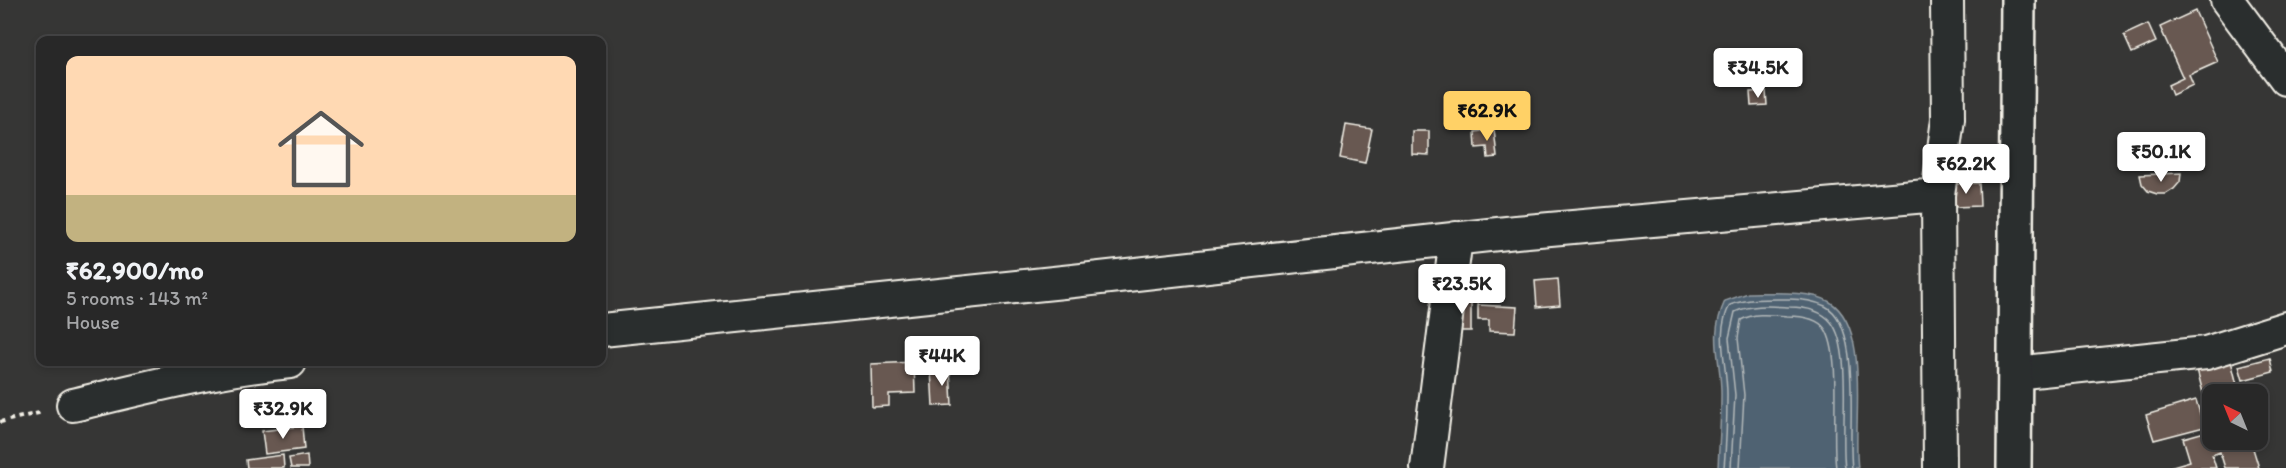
<!DOCTYPE html>
<html lang="en">
<head>
<meta charset="utf-8">
<style>
	:root { --surface:#282828; --page:#343434; --text:#f1f3f6; --muted:#a5a6a8; --line:#444445; --accent:#ffd166 }
	body { margin:0; font-family:Itim,sans-serif; background:var(--page); color:var(--text); height:100vh; display:flex; flex-direction:column; font-size:22px; white-space:nowrap }
	* { box-sizing:border-box; margin:0 }
	p { font-size:20px; color:var(--muted) }
	.icon { flex:none; width:33px; height:33px; fill:none; stroke:currentColor; stroke-width:2; stroke-linecap:round; stroke-linejoin:round }
	.map { position:relative; flex:1; overflow:hidden }
	.side { position:absolute; left:36px; top:36px; width:570px; height:330px; display:flex; flex-direction:column; background:var(--surface); border-radius:12px; box-shadow:0 3px 9px #0003,0 0 0 2px var(--line) }
	.side>* { flex:none }
	.needle { width:39px; rotate:317deg }
	.fabs { position:absolute; left:2202px; top:384px; display:grid; gap:12px }
	.fabs a { display:grid; place-items:center; width:66px; height:66px; border-radius:12px; background:var(--surface); box-shadow:0 3px 9px #0003,0 0 0 2px var(--line); font-size:30px }
	.price { position:absolute; translate:-50% -51px; padding:0 14px; border-radius:6px; background:#fff; color:#222; font-size:20px; line-height:39px; filter:drop-shadow(0 2px 3px #0008) }
	.price::after { content:''; position:absolute; left:50%; top:36px; width:18px; height:14px; margin-left:-9px; background:inherit; clip-path:polygon(0 0,100% 0,50% 100%) }
	.price.on { background:var(--accent); color:#111 }
	ul { padding:0; list-style:none }
	li { display:grid; align-content:center; gap:12px; height:318px; padding:0 30px }
	li span { display:grid; place-items:center; height:186px; border-radius:12px; color:#555 }
	li>.icon { margin-inline-start:auto }
	span .icon { width:108px; height:108px; fill:#fffc; stroke-width:1 }
	li b { font-size:26px }
	.map>svg:first-child { display:block }
	.water { fill:#506272; stroke:#929ba1; stroke-width:1.5 }
	.lines { fill:none; stroke-linecap:round; stroke-linejoin:round }
	.shore { stroke:#b2b8b9; stroke-width:1.5 }
	.building { fill:#685851; stroke:#f4f1e8; stroke-width:1.5 }
	.street-casing { stroke:#f4f1e8; stroke-width:36 }
	.secondary-casing { stroke:#f4f1e8; stroke-width:38 }
	.path { stroke:#f4f1e8; stroke-width:4; stroke-dasharray:4.5 4.5; stroke-linecap:butt }
	.street { stroke:#2a2d2e; stroke-width:32 }
	.secondary { stroke:#2a2d2e; stroke-width:33 }
</style>
</head>
<body>
<div class="map">
<svg width="2286" height="468" viewBox="0 0 2286 468">
	<rect width="100%" height="100%" fill="#363635"/>
	<filter id="ink" filterUnits="userSpaceOnUse"><feTurbulence type="fractalNoise" baseFrequency=".0167" numOctaves="2"/><feDisplacementMap in="SourceGraphic" scale="12" xChannelSelector="R" yChannelSelector="G"/><feConvolveMatrix kernelMatrix="1 2 1 2 8 2 1 2 1" color-interpolation-filters="sRGB"/></filter>
	<g filter="url(#ink)">
		<path class="water" d="M1748 293C1770 293 1811 290 1830 302 1872 329 1852 424 1858 468H1718C1719 445 1721 421 1721 397 1722 360 1708 338 1725 301Z"/>
		<g class="lines">
			<path class="shore" d="M1724 468C1726 445 1727 421 1727 397 1728 366 1714 334 1730 305 1750 298 1768 299 1789 299 1800 299 1814 301 1825 306 1863 325 1847 430 1852 468
				M1731 468 1735 395 1729 338 1735 312C1752 304 1771 306 1789 307 1804 307 1821 310 1831 322 1853 349 1840 432 1845 468
				M1740 468 1744 395 1738 338 1741 320C1755 312 1772 315 1787 316 1800 316 1818 318 1825 329 1842 355 1831 434 1836 468"/>
		</g>
		<path class="building" d="M2195 11 2218 62 2189 75 2193 85 2172 95 2168 85 2183 78 2160 27Z
			M2148 24 2156 42 2132 53 2124 35Z
			M1778 60V69H1765V61Z
			M1766 91 1767 105 1751 106 1750 92Z
			M1346 125 1372 129 1365 163 1340 158Z
			M1494 129 1497 157 1488 158 1487 147 1476 148 1475 132Z
			M1412 131H1429V155L1412 154Z
			M2181 173 2180 182 2174 189 2166 194H2157L2148 191 2142 184 2140 175Z
			M1979 183 1980 206 1954 207 1952 184Z
			M1558 279 1560 305 1537 307 1535 281Z
			M1471 298V331H1452V299Z
			M1478 305 1517 307 1515 332 1489 331V320H1478Z
			M2270 358 2273 372 2243 380 2239 366Z
			M2231 361 2237 385 2203 393 2197 369Z
			M914 362 915 393 889 394V406L872 407 871 364Z
			M950 368 952 405 933 406 931 369Z
			M2196 400 2204 427 2154 440 2146 415Z
			M302 426 304 449 265 454 262 431Z
			M2212 430V440H2224L2226 449 2251 442 2259 468H2225L2220 452 2212 455 2216 468H2166L2190 461 2183 438Z
			M283 455 284 468H247L246 460Z
			M307 455 308 468H291L289 458Z"/>
		<g class="lines">
			<defs>
				<path id="street" d="M2227 0 2286 79
					M602 330 1073 281 1516 232 1938 195
					M2015 373 2206 353 2286 328
					M73 405C144 388 217 369 290 362
					M1427 468 1456 238
					M1940 468 1938 195 1948 119 1947 0"/>
				<path id="secondary" d="M2014 468 2018 0"/>
			</defs>
			<use href="#street" class="street-casing"/>
			<use href="#secondary" class="secondary-casing"/>
			<path class="path" d="M0 422 43 412"/>
			<use href="#street" class="street"/>
			<use href="#secondary" class="secondary"/>
		</g>
	</g>
</svg>
<div class="fabs">
<a><svg class="needle" viewBox="-14 -14 28 28"><path d="M0-13l5 13h-10z" fill="#e53935"/><path d="M0 13l5-13h-10z" fill="#a5a6a8"/></svg></a>
</div>
<b class="price" style="left:1758px;top:99px">₹34.5K</b>
<b class="price on" style="left:1487px;top:142px">₹62.9K</b>
<b class="price" style="left:2161px;top:183px">₹50.1K</b>
<b class="price" style="left:1966px;top:195px">₹62.2K</b>
<b class="price" style="left:1462px;top:315px">₹23.5K</b>
<b class="price" style="left:942px;top:387px">₹44K</b>
<b class="price" style="left:283px;top:440px">₹32.9K</b>
<section class="side">
<ul>
<li><span style="background:linear-gradient(#ffd9b3 75%,#c2b280 0)"><svg class="icon" aria-label="home" viewBox="0 0 24 24"><path d="M3 11l9-7 9 7M6 9v11h12V9"/></svg></span><div><b>₹62,900/mo</b><p>5 rooms · 143 m²</p><p>House</p></div></li>
</ul>
</section>
</div>
</body>
</html>
